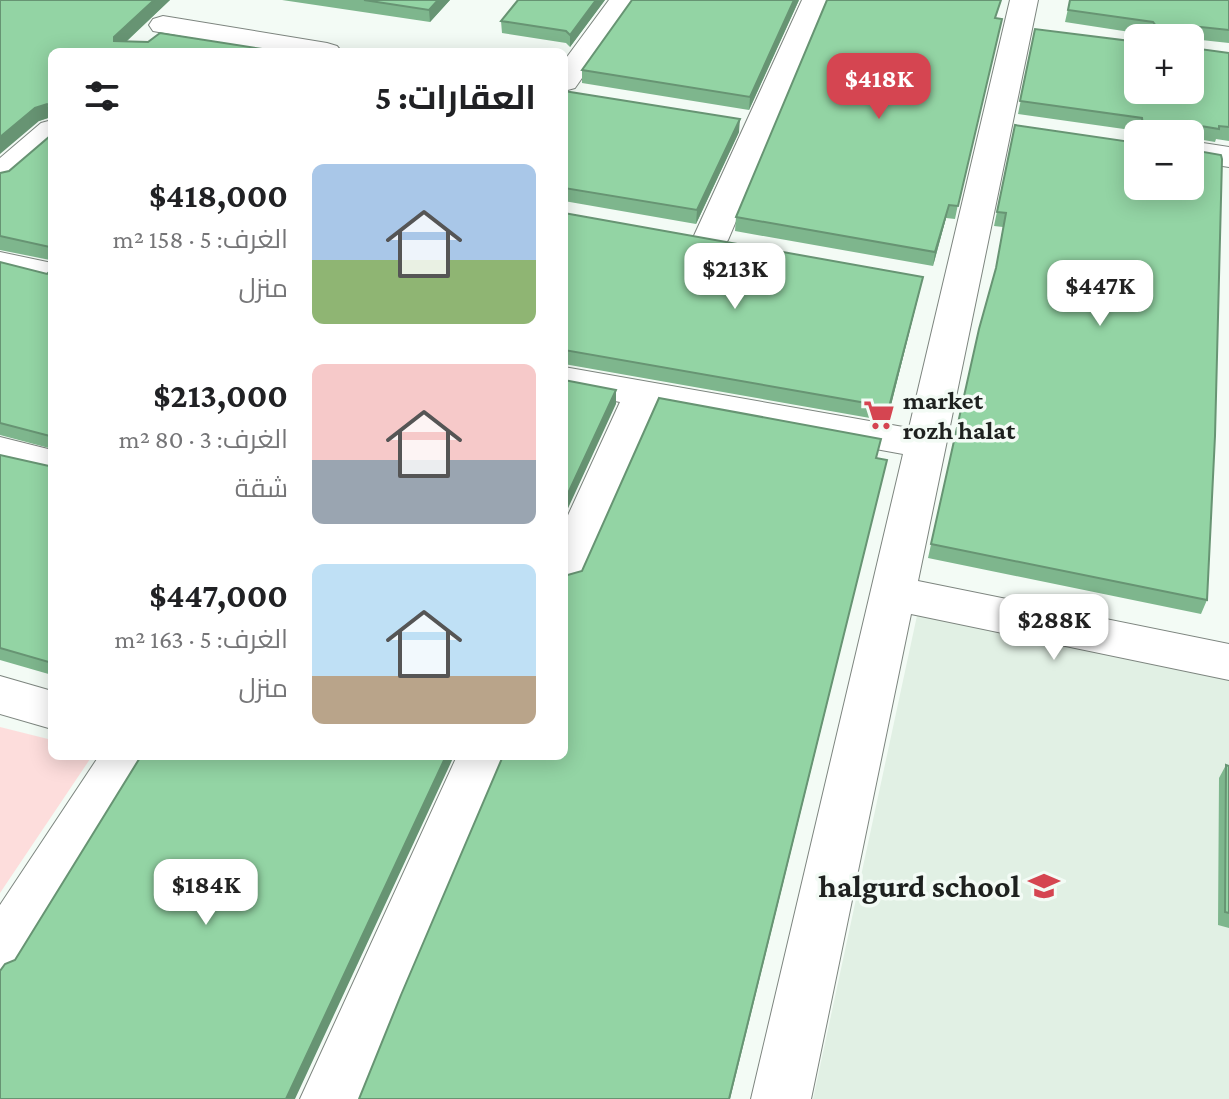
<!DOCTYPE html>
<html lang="ar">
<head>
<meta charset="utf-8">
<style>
	:root { --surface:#fff; --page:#f6f6f6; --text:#202124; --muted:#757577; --accent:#d54551 }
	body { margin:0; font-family:"Crimson Pro",Cairo,serif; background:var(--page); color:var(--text); direction:rtl; height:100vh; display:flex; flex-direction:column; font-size:30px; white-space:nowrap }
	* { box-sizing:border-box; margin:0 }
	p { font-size:26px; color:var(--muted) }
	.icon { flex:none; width:44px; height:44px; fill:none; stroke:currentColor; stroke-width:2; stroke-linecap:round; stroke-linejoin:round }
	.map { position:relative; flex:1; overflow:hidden; direction:ltr }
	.side { position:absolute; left:48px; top:48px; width:520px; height:712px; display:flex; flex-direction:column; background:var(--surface); border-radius:12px; box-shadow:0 4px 20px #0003; direction:rtl }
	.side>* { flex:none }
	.fabs { position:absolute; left:1124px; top:24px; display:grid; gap:16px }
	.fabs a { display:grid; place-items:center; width:80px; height:80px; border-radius:12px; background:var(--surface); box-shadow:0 4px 20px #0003; font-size:40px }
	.price { position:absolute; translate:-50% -68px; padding:0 18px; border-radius:16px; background:#fff; color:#222; font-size:26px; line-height:52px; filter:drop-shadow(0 2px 4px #0008) }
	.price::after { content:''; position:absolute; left:50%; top:48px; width:24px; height:18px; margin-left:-12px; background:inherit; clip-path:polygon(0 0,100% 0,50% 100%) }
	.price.selected { background:var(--accent); color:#fff }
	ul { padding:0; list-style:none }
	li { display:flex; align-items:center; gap:24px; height:200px; padding:0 32px }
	li span { display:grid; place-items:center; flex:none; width:224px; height:160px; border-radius:12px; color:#555 }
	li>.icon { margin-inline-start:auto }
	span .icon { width:96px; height:96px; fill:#fffc; stroke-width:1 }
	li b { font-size:34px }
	h2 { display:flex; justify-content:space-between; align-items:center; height:96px; padding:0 32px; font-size:34px }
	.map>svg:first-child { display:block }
	.built { fill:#e1f0e4 }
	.green { fill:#fddddc }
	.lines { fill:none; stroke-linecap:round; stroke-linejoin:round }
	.minor-casing { stroke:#7d857f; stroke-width:2 }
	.minor { fill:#fff; fill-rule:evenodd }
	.wall { fill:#7eb68d }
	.shaded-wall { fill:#679473 }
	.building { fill:#93d4a4; stroke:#679473; stroke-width:2 }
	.labels { text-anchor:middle; stroke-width:7; stroke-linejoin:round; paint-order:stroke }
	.poi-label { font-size:26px; font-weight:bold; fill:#1e211f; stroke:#f3fbf5; text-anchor:start }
	.near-poi-label { font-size:32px; font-weight:bold; fill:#1e211f; stroke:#f3fbf5; text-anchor:end }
</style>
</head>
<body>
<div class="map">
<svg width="1229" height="1099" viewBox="0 0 1229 1099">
	<rect width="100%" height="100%" fill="#f3fbf5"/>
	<path class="built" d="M918 611 1229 673V1099H813Z"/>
	<path class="green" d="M0 727 52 740V756H92L0 893Z"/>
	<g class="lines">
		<defs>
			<path id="minor" d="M609 0H637L575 88 564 91V61Z
				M802 0H830L728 240 722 247 710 251 698 247 692 240Z
				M1010 0H1038L918 581 1229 644V680L911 614 811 1099H751L903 454 657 409 586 572 580 584 564 588V524L620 402 564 391V367L909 428Z
				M163 16 327 43 337 46 342 52H274L153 31 149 25 153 19Z
				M52 120V147L12 182 0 185V158L41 123Z
				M1190 141 1229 147V167L1190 161Z
				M0 252 52 263V285L0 274Z
				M0 437 52 450V478L0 465Z
				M0 676 52 691V729L0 714Z
				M99 756H151L20 971 0 978V905Z
				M457 756H507L360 1099H300Z"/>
		</defs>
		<use href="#minor" class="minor-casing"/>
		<use href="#minor" class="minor"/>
	</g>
	<path class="wall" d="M0 0H170L126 42 282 52H52V675L0 660V455L49 466V448L0 435V262L47 274 50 271V260L0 250V173L9 171 50 136 51 117 39 121Z
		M282 0H450L430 22Z
		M605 0 570 47 566 43 502 33 501 21Z
		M799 0 749 110 582 83V70Z
		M1070 0H1229V43L1192 39V48L1229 53V141L1216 139 1215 142 1192 138 1207 600 1201 614 928 558 979 329 995 274 1003 227 994 226 1015 125 1138 186 1190 134H1139L1138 131 1018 114 1035 29 1138 42 1190 38H1142L1143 34 1065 22Z
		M996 18 955 219 946 218 933 266 735 231 736 217Z
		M564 91 739 132 696 224 564 201Z
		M564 213 923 277 887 421 564 364Z
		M1226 765 1229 766V928L1218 925 1219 778Z"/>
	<path class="shaded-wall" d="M154 0H170L117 50 114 41V37Z
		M438 0H450L430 22 429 10Z
		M596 0H605L570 47V35Z
		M794 0H799L749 110 750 97Z
		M47 104 51 117 39 121 0 154V137L35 108Z
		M740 119 739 132 696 224 697 210Z
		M949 205 946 218 933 266 935 252Z
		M923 277 920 290 887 421 889 407Z
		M616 390V404L564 517V502Z
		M887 460 730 1099H729Z
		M446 756H454L295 1099H286Z"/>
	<path class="building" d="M0 0H154L114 37V41L148 42 160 33 282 52H52V663L0 648V455L49 466 50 436 0 423V262L47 274 50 271V247L0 236V173L9 171 50 136 51 107 47 104 35 108 0 137Z
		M364 0H438L429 10Z
		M518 0H596L570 35 566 31 501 21Z
		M632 0H794L750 97 582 70Z
		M827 0H1001L995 18 1002 19 958 206 949 205 935 252 736 217Z
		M1070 0H1229V30L1192 26V48L1229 53V127L1219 126V129L1195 125 1191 128 1192 150 1221 155 1222 159 1215 436 1207 600 931 544 979 329 996 268 1006 213 997 212 1015 125 1138 143V186H1190V134H1144L1142 118 1020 101 1035 29 1138 42V90H1190V38H1144V28L1156 26 1153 22 1068 10Z
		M564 91 740 119 697 210 564 188Z
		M564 213 923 277 889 407 564 350Z
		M564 380 616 390 564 502Z
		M659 398 881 439 876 458 887 460 729 1099H359L401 995 503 756H564V576L582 571Z
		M141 756H446L286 1099H0V971L5 964 15 960Z
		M1226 765 1229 766V913L1225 912Z"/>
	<defs>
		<symbol id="supermarket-bare" viewBox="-9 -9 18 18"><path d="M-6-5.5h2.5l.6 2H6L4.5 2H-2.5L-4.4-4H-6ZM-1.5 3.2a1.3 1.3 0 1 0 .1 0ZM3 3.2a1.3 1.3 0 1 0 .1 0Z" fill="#d54551" stroke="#f3fbf5" stroke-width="2.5" paint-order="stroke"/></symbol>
		<symbol id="school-bare" viewBox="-9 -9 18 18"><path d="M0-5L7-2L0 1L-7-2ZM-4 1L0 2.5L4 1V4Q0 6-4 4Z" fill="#d54551" stroke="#f3fbf5" stroke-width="2.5" paint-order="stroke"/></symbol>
	</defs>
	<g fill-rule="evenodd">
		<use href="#supermarket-bare" x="857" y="393" width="44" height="44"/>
		<use href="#school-bare" x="1022" y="864" width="44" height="44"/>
	</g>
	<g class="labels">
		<g class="poi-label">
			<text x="903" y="409">market<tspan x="903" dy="30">rozh halat</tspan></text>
		</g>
		<g class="near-poi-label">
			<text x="1020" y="897">halgurd school</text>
		</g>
	</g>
</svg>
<div class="fabs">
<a>+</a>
<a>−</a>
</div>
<b class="price selected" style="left:879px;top:121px">$418K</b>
<b class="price" style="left:735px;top:311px">$213K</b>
<b class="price" style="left:1100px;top:328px">$447K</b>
<b class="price" style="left:1054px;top:662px">$288K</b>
<b class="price" style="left:206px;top:927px">$184K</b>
<section class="side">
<h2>العقارات: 5<svg class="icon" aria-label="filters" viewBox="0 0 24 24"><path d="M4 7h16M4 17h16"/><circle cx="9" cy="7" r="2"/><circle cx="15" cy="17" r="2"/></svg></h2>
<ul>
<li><span style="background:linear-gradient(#a9c7e8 60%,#8fb573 0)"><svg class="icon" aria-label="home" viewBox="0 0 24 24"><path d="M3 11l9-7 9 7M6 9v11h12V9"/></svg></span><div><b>$418,000</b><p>الغرف: 5 · 158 m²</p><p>منزل</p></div></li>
<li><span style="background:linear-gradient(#f6c9c9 60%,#9aa5b1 0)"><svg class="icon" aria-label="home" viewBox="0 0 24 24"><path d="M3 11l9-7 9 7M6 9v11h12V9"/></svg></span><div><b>$213,000</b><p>الغرف: 3 · 80 m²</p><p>شقة</p></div></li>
<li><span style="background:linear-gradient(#bfe0f5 70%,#b9a48a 0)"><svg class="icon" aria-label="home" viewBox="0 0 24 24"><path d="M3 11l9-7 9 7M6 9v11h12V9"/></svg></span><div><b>$447,000</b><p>الغرف: 5 · 163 m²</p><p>منزل</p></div></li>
</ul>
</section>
</div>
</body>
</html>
